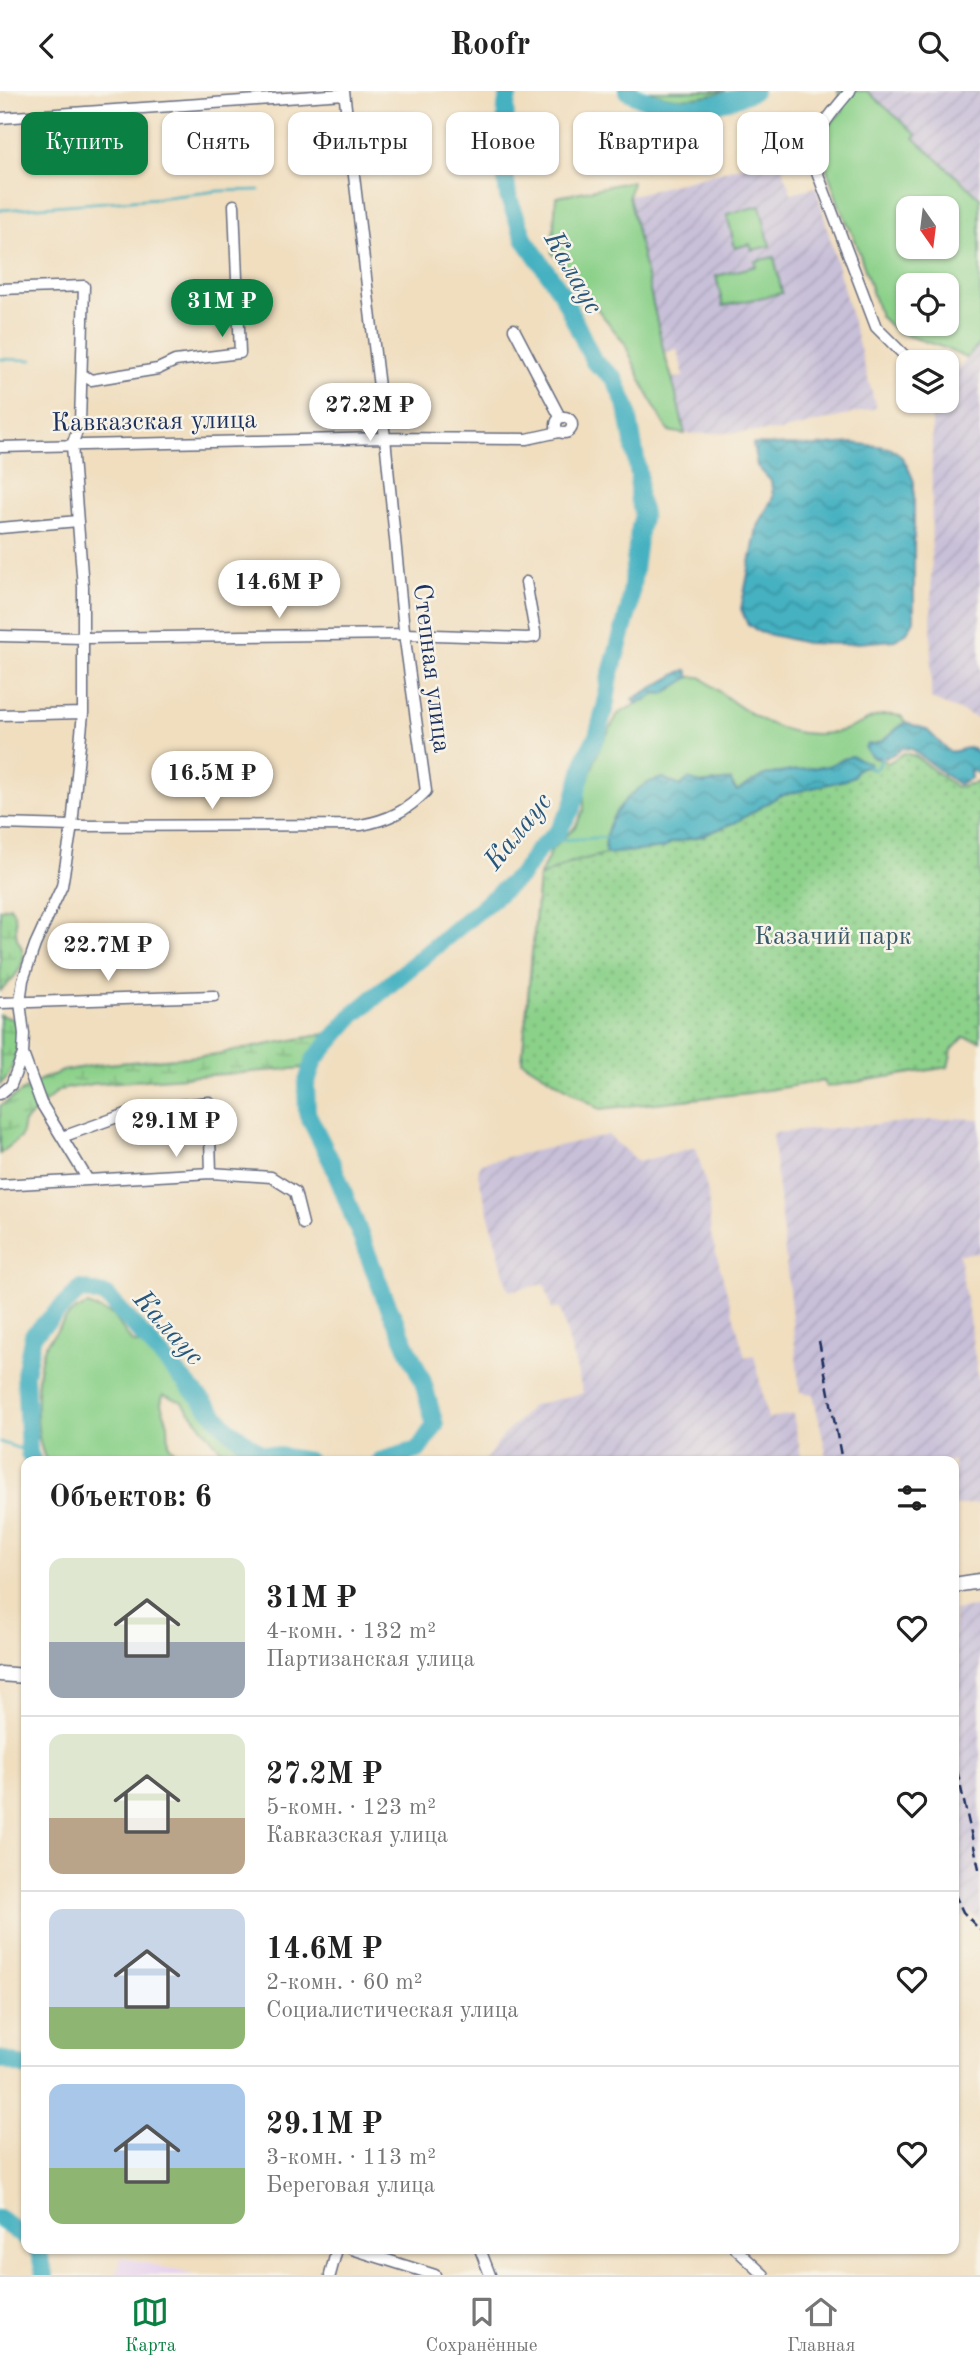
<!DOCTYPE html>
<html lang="ru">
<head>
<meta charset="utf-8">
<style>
	:root { --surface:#fff; --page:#f2f2f2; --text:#222; --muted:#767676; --line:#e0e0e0; --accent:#0b8043 }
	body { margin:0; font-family:"Old Standard TT",serif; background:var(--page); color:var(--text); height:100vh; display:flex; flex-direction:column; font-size:26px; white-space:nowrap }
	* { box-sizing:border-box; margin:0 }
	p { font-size:23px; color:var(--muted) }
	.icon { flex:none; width:38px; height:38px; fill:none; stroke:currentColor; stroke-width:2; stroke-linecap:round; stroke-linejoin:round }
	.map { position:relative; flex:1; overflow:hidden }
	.details { position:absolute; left:21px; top:1365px; width:938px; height:798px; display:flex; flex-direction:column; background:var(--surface); border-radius:14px; box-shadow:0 2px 5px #0004 }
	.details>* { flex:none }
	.top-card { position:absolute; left:21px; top:21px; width:938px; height:63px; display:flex; gap:14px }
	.needle { width:46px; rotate:166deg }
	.buttons { position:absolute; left:896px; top:105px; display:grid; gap:14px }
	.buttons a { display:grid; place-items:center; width:63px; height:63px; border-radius:14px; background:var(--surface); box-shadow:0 2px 5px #0004; font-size:35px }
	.price { position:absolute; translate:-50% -60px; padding:0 16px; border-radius:24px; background:#fff; color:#222; font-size:23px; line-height:46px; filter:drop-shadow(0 2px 4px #0008) }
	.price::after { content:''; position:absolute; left:50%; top:42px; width:21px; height:16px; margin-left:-10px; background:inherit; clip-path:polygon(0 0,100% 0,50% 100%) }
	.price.current { background:var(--accent); color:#fff }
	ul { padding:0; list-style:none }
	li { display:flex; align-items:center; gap:21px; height:175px; padding:0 28px }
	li+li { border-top:2px solid var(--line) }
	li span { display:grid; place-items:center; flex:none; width:196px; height:140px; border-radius:14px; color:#555 }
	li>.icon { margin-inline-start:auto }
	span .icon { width:84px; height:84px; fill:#fffc; stroke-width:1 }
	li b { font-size:30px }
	h2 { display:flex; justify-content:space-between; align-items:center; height:84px; padding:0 28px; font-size:30px }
	.tag { padding:0 24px; border-radius:14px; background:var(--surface); box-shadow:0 2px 5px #0004; font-size:24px; line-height:63px }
	.tag.current { background:var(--accent); color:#fff }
	header { display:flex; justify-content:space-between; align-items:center; height:91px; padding:0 28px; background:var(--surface); font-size:32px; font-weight:700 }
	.dock { display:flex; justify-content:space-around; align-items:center; height:98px; border-top:2px solid var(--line); background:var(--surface); font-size:19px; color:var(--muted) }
	.dock a { display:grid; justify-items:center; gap:4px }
	.dock .current { color:var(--accent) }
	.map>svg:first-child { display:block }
	.built { fill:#e7d2ef }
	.industrial { fill:url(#industrial-furrows) }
	.grass { fill:#8cd18a; stroke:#548074; stroke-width:2; fill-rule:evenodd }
	.wetland { fill:url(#wetland-marsh); stroke:#548074; stroke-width:2 }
	.park { fill:url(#park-dots); stroke:#548074; stroke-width:2 }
	.water { fill:url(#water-waves); stroke:#307090; stroke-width:2 }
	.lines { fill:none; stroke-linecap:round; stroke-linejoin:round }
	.stream { stroke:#44b1c1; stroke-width:2.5 }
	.river { stroke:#44b1c1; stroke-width:18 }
	.minor-casing { stroke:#666c80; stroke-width:13 }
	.major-casing { stroke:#666c80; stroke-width:17 }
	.minor { stroke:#fff; stroke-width:10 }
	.major { stroke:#fff; stroke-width:14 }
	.rail { stroke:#1b2f5e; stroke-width:2.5; stroke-dasharray:10 5; stroke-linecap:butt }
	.labels { text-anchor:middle; stroke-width:5; stroke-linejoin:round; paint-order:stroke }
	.street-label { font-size:26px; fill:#1b2f5e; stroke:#f7f3e8 }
	.park-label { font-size:26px; fill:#375869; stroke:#f7f3e8 }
	.water-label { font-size:28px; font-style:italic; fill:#27567c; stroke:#f7f3e8 }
</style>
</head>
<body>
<header><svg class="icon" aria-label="back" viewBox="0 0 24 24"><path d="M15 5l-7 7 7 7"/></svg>Roofr<svg class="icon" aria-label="search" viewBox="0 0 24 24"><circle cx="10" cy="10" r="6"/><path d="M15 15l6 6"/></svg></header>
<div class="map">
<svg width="980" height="2184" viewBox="0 0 980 2184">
	<defs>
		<pattern id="industrial-furrows" width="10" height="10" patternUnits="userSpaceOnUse" patternTransform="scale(1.75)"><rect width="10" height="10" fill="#c8bfd8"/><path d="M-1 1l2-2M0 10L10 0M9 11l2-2" fill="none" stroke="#aba4bc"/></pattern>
		<pattern id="wetland-marsh" width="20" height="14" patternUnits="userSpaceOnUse" patternTransform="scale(1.75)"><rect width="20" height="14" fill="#8cd18a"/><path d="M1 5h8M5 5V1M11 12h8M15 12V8" fill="none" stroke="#72aa74"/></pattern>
		<pattern id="park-dots" width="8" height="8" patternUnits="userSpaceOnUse" patternTransform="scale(1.75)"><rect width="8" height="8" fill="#8cd18a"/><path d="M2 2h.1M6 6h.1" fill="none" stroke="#72aa74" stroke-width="1.8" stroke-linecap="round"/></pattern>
		<pattern id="water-waves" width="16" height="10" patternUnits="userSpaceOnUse" patternTransform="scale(1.75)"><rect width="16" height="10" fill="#44b1c1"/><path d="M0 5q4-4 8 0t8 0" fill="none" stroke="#3890a0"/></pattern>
	</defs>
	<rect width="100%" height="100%" fill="#f7f3e8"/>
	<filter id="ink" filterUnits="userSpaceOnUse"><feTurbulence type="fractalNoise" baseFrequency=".0143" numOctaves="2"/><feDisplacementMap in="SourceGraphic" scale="14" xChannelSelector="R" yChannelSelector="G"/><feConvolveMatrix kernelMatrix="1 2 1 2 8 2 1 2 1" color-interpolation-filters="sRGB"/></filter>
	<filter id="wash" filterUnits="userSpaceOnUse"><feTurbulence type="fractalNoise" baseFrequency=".00686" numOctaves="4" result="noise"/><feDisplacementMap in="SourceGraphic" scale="28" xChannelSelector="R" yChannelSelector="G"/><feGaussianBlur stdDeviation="1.57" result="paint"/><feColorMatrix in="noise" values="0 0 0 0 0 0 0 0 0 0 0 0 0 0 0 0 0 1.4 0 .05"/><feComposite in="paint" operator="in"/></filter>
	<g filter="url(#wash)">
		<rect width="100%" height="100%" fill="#f0debf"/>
		<path class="built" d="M121 2166 195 2184H116Z"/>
		<path class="industrial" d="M867 0H980V107L914 47 916 44Z
			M779 65 791 102 816 96 876 317 781 340 685 343 672 287 684 286 677 258 664 262 629 105Z
			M980 253V628L931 608 932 323 938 310H947V291Z
			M957 1027 980 1028V1162L959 1163 980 1299V1412L954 1415V1370H828L813 1303 800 1301 772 1042Z
			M608 1044 638 1071 696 1056 708 1102 711 1144 745 1266 754 1264 768 1328 793 1323 802 1370H484L504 1344 533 1314 583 1302 560 1217 552 1219 545 1193 509 1200 507 1194 478 1083 480 1072Z
			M980 1515V1829L969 1822 954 1831V1519Z"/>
		<path class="grass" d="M649 0H726C703 8 672 11 649 0Z
			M838 0H867L917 44 914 47 980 107V253L966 267 942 256 896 241 880 225 856 151 840 116 823 67 829 34 844 18ZM908 117H947V156H908ZM908 194H947V233H908Z
			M632 90 629 105 664 262 672 287 685 343 668 340 645 298 625 253 594 214 577 197 572 179 552 162 556 106Z
			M760 115 770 155 752 159 750 153 735 157 727 123Z
			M774 166 782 202 723 215 716 185 756 175 755 170Z
			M690 586H701C743 620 786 655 844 639 868 632 872 620 901 625L906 632C892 638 885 655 867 653L865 657 873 667 881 668 879 675 873 679 870 677 869 672 845 667 828 675 764 684 737 700 730 689 680 695 663 687C631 699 601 725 606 763L569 772 539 786 552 758 575 736 584 718V700L600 656 618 623 656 602 663 603Z
			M88 1214 113 1224 132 1251 142 1254 242 1361 237 1370 222 1360 181 1310 163 1304 161 1313 168 1333 169 1354 184 1370H47C33 1348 34 1277 46 1254 48 1249 53 1245 56 1241 67 1226 69 1221 88 1214Z"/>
		<path class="wetland" d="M10 815C19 828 14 833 17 847 18 851 21 854 22 858 28 874 12 890 0 900V818Z
			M0 924 13 928C24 945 15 980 0 994Z
			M325 943 304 977 92 993 59 999 24 1031 21 1046 0 1063V1015L40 989 63 980 95 974 211 964Z"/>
		<path class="park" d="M904 662 915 665 956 696 980 691V950L964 946 952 959 948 976 826 996 823 990 749 1002 600 1018 522 970 539 786 569 772 606 763 664 757 671 752 702 745 736 731 779 705 845 689 857 678 864 675 873 679 879 675 881 668 888 672Z"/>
		<path class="water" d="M852 352C891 358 899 350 914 391V529L907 541 895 549 845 553 806 552 759 541 747 532 741 518 757 437 773 406 771 390 757 375 753 353 815 355Z
			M687 579 690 586 663 603 656 602 648 608 636 612 633 608 680 581Z
			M906 632 926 638 948 660C956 663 964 655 973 657L980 667V683L970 679 971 687 958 693 911 658 902 657C891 667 873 672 865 657L867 653C884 656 892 638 906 632Z
			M851 665 869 672 870 677 864 675 857 678 854 685 845 689 779 705 736 731 702 745 671 752 664 757 606 763C602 733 622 707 647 692 651 690 658 689 663 687L680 695 688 688 703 693 731 689 733 696 737 700 764 684 828 675Z"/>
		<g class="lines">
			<path class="stream" d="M0 119 158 107 218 100 259 99
				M0 268 32 269
				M867 674 873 679C879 676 881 671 882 665
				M548 750 607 746
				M0 1351 29 1361"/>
			<path class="river" d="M627 0C671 24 708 20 754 0
				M33 1370 29 1362 25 1283 33 1244 81 1198 107 1205 228 1338 260 1362 308 1370
				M380 1370 418 1359 435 1334 423 1291 384 1205 333 1074 307 1022 306 994 314 969 353 924 522 783 537 760 558 740 572 717 587 663 597 645 606 612 609 589 629 518 639 440 643 423 638 405 639 385 627 317 614 287 594 271 561 201 525 149 508 105 504 74 506 15 509 0
				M0 1968 26 1976
				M0 2128 26 2148
				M38 2158 45 2184"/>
		</g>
	</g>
	<g filter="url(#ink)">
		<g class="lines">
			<defs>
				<path id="minor" d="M850 0C829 25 814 39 814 73L876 236 911 271
					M0 27 344 3
					M0 198 84 195 80 332 72 354 83 496V622L72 735 62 795 35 854 23 889 20 911 24 943 23 963 41 1012 88 1089
					M514 238 560 326
					M83 284 91 289 158 278 175 270 240 262 234 114
					M556 334a8 8 0 1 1 16 0a8 8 0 1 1-16 0Z
					M0 356 385 347 527 348 559 341
					M0 437 78 430
					M0 545 84 547 405 543 527 547 535 546V541L526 491
					M0 624 83 622
					M0 733 72 735 361 734C388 729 407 720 426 700L405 549 385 347 344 0
					M0 912 214 905
					M0 1003 11 994 23 963
					M62 1046 137 1019 209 1011 211 1082
					M0 1094 211 1082 271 1086 295 1101 303 1133
					M352 2158 435 2184
					M480 2158 490 2184
					M736 2158 764 2184
					M330 2184 337 2158"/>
				<path id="major" d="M954 1494 980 1490
					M0 1583 26 1585"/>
			</defs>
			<use href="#minor" class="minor-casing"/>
			<use href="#major" class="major-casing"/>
			<use href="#minor" class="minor"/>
			<use href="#major" class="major"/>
			<path class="rail" d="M819 1250 842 1370
				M954 1666 980 1782
				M954 1802 963 1821 980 1839"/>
		</g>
	</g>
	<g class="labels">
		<g class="street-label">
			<text transform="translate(154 329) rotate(-1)" y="9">Кавказская улица</text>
			<text transform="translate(433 577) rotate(83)" y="9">Степная улица</text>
		</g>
		<g class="park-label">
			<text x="833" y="853">Казачий парк</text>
		</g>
		<g class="water-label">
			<text transform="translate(575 181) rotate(60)" y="10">Калаус</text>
			<text transform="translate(517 739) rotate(-51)" y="10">Калаус</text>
			<text transform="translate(170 1236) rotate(48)" y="10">Калаус</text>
		</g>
	</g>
</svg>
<div class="buttons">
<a><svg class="needle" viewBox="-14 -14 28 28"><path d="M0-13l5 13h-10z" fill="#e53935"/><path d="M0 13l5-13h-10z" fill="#767676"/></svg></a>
<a><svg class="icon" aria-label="locate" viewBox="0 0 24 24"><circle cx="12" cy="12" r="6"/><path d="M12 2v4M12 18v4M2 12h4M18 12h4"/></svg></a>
<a><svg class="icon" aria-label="layers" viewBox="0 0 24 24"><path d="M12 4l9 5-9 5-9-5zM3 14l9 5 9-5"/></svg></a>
</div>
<b class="price current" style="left:222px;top:248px">31M ₽</b>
<b class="price" style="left:370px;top:352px">27.2M ₽</b>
<b class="price" style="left:279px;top:529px">14.6M ₽</b>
<b class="price" style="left:212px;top:720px">16.5M ₽</b>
<b class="price" style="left:108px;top:892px">22.7M ₽</b>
<b class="price" style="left:176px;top:1068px">29.1M ₽</b>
<div class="top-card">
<a class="tag current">Купить</a>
<a class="tag">Снять</a>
<a class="tag">Фильтры</a>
<a class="tag">Новое</a>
<a class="tag">Квартира</a>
<a class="tag">Дом</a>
</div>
<section class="details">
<h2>Объектов: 6<svg class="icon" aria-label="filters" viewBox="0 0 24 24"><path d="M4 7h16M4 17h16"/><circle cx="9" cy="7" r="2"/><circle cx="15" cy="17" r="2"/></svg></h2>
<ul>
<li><span style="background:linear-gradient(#dfe7d0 60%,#9aa5b1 0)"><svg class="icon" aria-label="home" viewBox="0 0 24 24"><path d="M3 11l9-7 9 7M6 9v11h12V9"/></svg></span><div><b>31M ₽</b><p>4-комн. · 132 m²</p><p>Партизанская улица</p></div><svg class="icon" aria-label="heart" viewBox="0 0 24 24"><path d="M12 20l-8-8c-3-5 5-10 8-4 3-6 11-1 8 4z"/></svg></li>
<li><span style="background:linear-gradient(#dfe7d0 60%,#b9a48a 0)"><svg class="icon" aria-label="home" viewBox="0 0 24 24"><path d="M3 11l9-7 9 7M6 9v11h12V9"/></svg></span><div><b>27.2M ₽</b><p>5-комн. · 123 m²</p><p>Кавказская улица</p></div><svg class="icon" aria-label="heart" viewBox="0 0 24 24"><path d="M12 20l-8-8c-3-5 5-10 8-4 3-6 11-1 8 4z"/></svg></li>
<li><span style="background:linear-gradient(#c9d6e8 70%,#8fb573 0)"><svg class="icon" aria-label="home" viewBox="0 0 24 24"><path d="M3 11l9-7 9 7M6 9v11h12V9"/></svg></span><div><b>14.6M ₽</b><p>2-комн. · 60 m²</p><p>Социалистическая улица</p></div><svg class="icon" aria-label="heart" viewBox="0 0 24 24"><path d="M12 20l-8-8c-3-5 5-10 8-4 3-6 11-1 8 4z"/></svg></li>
<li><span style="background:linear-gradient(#a9c7e8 60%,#8fb573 0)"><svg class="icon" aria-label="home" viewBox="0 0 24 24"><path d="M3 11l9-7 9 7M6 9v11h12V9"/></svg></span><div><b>29.1M ₽</b><p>3-комн. · 113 m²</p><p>Береговая улица</p></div><svg class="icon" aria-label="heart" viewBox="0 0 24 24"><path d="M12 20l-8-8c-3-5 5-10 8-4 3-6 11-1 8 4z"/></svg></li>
</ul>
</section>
</div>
<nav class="dock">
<a class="current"><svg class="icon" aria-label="map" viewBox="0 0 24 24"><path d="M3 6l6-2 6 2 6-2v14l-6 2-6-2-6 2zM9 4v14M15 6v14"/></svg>Карта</a>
<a><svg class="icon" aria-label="saved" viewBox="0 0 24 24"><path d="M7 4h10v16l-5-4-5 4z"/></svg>Сохранённые</a>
<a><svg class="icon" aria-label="home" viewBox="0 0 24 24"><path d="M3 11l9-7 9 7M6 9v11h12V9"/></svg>Главная</a>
</nav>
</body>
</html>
